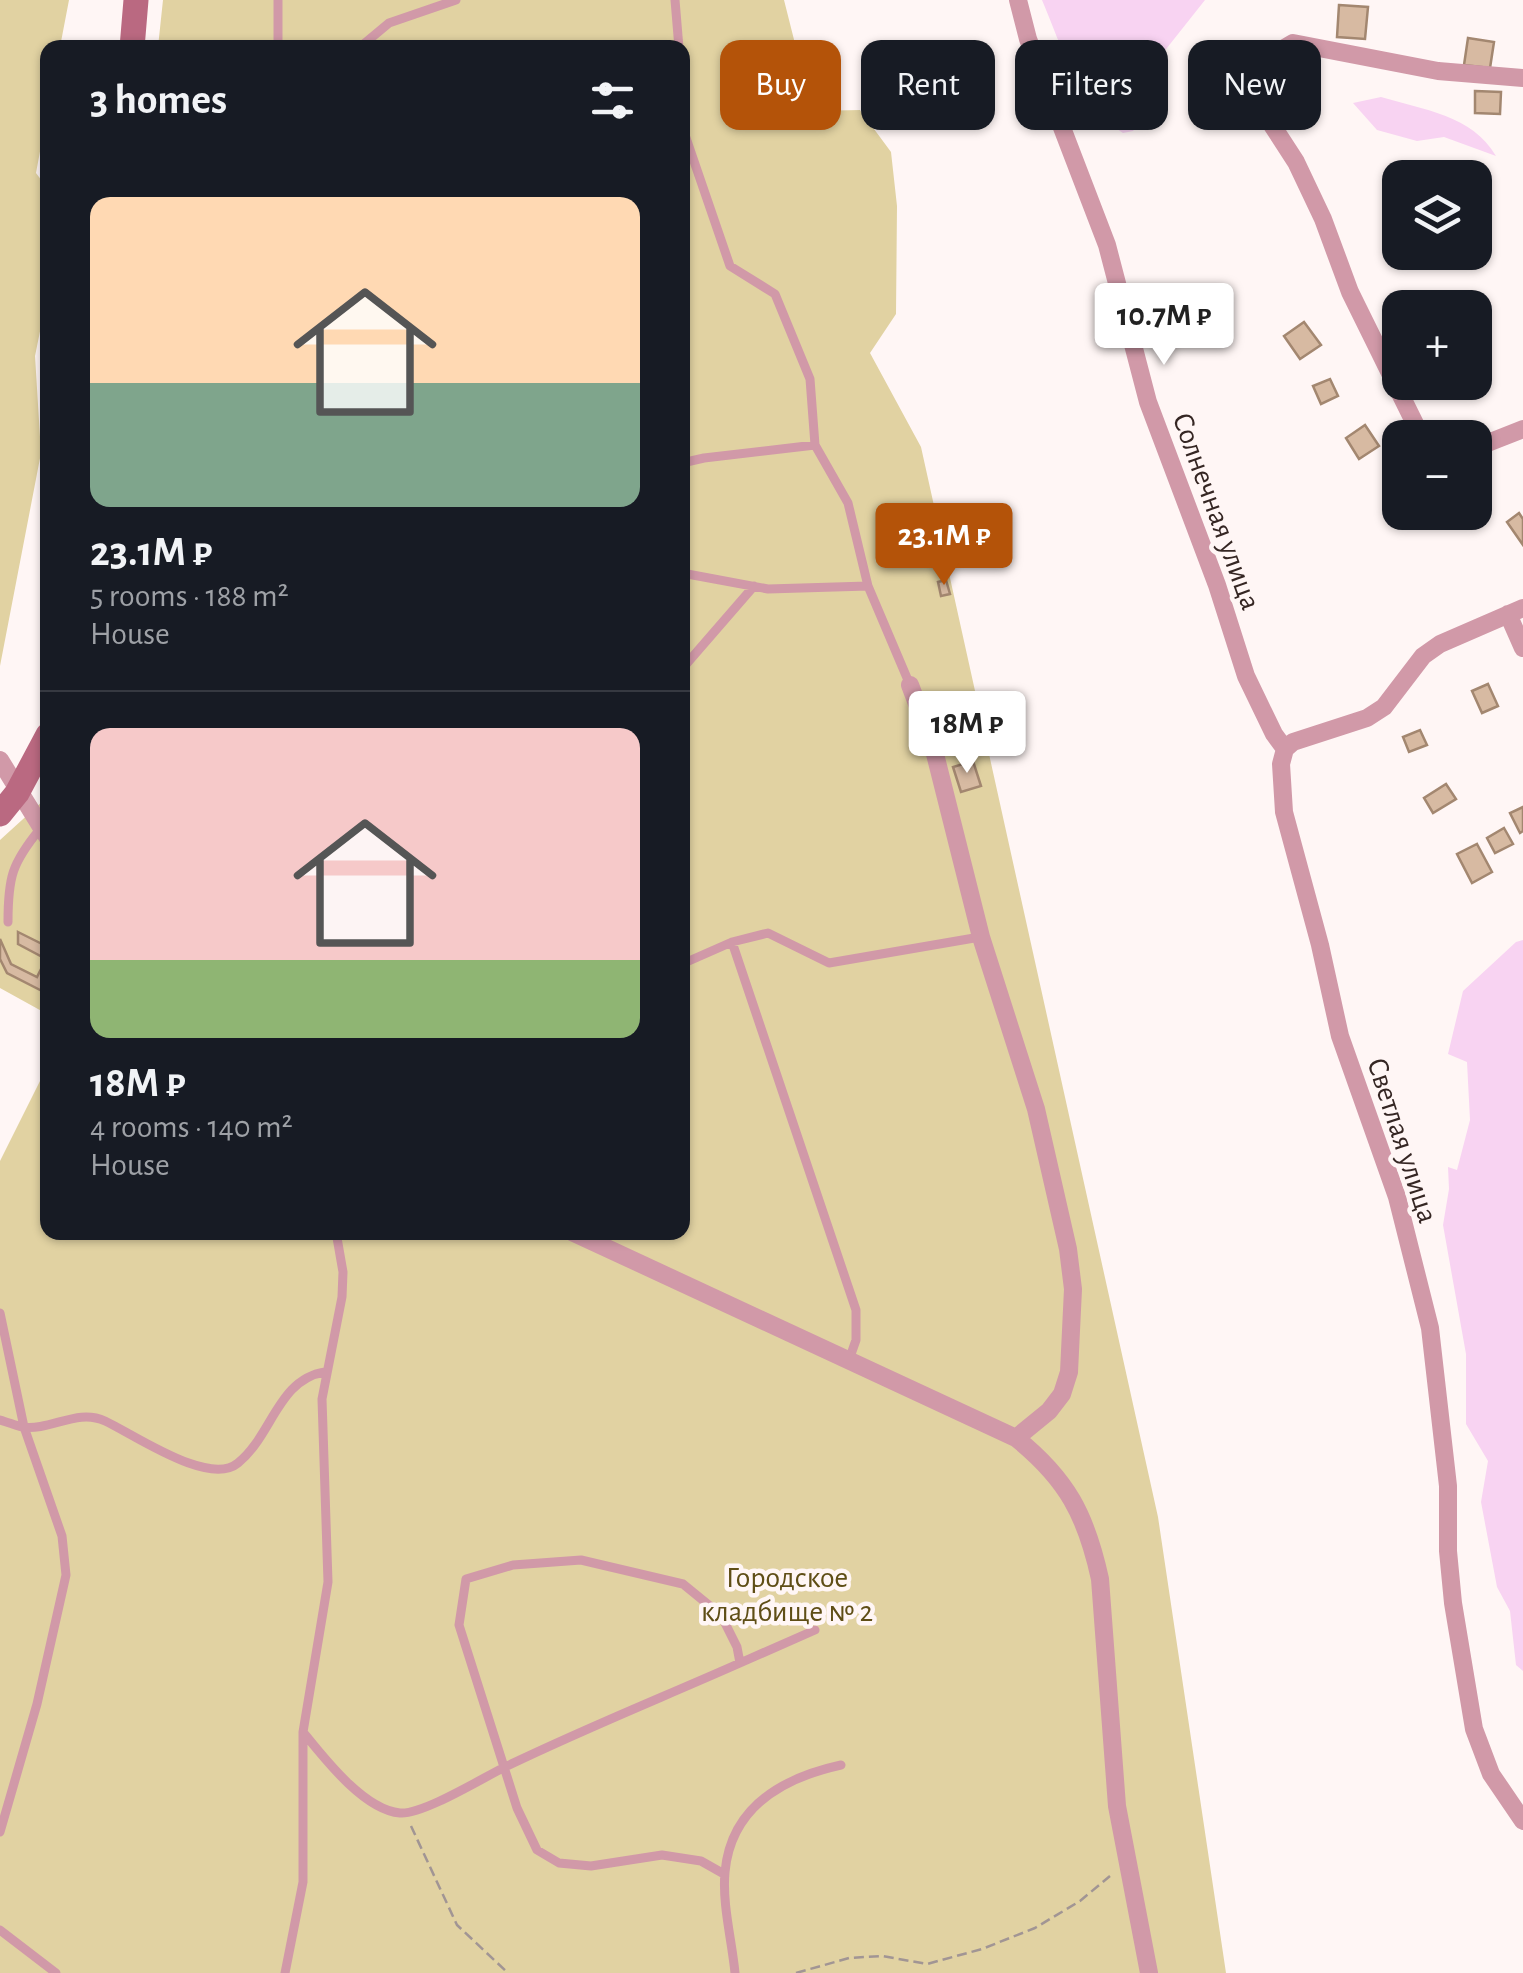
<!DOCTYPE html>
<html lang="en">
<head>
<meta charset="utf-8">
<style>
	:root { --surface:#171b24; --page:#20242c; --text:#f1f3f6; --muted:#9ea1a6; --line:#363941; --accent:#b45309 }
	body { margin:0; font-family:"Alegreya Sans",sans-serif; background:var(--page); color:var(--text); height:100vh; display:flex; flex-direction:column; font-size:38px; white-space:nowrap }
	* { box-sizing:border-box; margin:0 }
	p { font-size:32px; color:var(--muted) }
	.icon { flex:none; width:55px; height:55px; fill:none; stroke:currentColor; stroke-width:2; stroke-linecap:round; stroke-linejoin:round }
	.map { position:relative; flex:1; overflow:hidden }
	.side { position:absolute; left:40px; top:40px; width:650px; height:1200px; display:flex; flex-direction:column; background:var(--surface); border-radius:20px; box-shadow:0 2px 8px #0004 }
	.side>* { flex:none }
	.hud { position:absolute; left:720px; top:40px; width:652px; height:90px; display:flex; gap:20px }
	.controls { position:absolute; left:1382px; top:160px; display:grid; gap:20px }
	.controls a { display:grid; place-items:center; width:110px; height:110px; border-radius:20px; background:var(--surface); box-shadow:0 2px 8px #0004; font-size:50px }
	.price { position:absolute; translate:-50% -85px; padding:0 22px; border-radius:10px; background:#fff; color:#222; font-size:32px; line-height:65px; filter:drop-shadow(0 2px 5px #0008) }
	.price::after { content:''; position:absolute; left:50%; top:60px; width:30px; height:22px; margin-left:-15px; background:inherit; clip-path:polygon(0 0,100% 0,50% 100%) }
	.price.current { background:var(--accent); color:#fff }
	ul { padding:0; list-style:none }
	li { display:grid; align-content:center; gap:20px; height:530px; padding:0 50px }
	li+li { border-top:2px solid var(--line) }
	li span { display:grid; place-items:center; height:310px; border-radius:20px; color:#555 }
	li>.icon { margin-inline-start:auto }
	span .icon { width:180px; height:180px; fill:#fffc; stroke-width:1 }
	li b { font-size:42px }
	h2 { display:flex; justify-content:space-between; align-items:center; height:120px; padding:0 50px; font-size:42px }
	.chip { padding:0 35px; border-radius:20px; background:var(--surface); box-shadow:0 2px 8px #0004; font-size:35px; line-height:90px }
	.chip.current { background:var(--accent); color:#fff }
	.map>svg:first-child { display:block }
	.green { fill:#e1d2a2 }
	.water { fill:#f8d3f2 }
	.building { fill:#d7baa2; stroke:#a38770; stroke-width:2.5 }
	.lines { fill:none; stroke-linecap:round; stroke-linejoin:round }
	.path { stroke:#a19594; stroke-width:2.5; stroke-dasharray:10 5; stroke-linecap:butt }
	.service { stroke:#d199a8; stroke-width:9 }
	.minor { stroke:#d199a8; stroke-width:18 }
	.secondary { stroke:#ba6981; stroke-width:25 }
	.labels { text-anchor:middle; stroke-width:9; stroke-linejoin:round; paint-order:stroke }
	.street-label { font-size:30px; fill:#352623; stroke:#fff6f5 }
	.park-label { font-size:30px; fill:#5f4e16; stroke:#fff6f5 }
</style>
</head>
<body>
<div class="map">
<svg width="1523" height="1973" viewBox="0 0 1523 1973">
	<rect width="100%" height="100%" fill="#fff6f5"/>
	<path class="green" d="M0 0H69L60 47 48 48 47 114 36 173 48 189 47 297 35 356 41 453 0 666Z
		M163 0H784L812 111 860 110 891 152 897 206 896 314 870 353 921 447 1158 1517 1226 1973H0V1161L47 1067 48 1232H682V48L158 47Z
		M47 789V1014L0 988V840L44 800Z"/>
	<path class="water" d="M1042 0H1205L1159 58V100L1133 131 1123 133C1078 105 1062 47 1042 0Z
		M1381 97C1424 110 1472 115 1496 156L1444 137 1417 141 1377 130 1353 103Z
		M1523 940V1671L1516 1665 1510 1611 1497 1587 1481 1502 1488 1461 1466 1424V1354L1443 1225 1449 1189 1448 1167 1457 1170 1470 1120 1467 1062 1448 1054 1463 991 1516 942Z"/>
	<path class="building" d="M1339 5 1368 7 1365 39 1337 37Z
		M1468 38 1494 42 1490 68 1464 65Z
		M1475 91 1501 92 1500 114 1475 113Z
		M1304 322 1321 345 1300 359 1284 336Z
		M1330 379 1338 396 1321 404 1313 386Z
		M1365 425 1379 446 1359 459 1346 438Z
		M1519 513 1523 519V545L1507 522Z
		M946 580 950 594 941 596 938 582Z
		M1488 684 1498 706 1482 713 1472 691Z
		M1420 730 1427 745 1409 752 1403 737Z
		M973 761 981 786 961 792 953 767Z
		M1446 784 1456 799 1433 813 1424 798Z
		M1523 807V831L1520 833 1510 813Z
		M1504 828 1513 844 1495 853 1487 838Z
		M1477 844 1492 872 1472 883 1457 854Z
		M18 932 48 947V994L7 973 0 959V939L11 964 37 977 46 959 18 944Z"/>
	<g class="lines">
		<path class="path" d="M411 1826 457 1925 508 1973
			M796 1973 849 1958 882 1956 927 1964 982 1949 1035 1928 1080 1901 1110 1876"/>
		<path class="service" d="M278 0V48
			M675 0 679 48
			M359 48 389 23 456 0
			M682 97 685 135 730 266 775 294 810 379 815 445
			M682 463 704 458 815 445 848 503 868 586
			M682 573 768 589 868 586 910 685
			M682 669 754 586
			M8 922C8 877 12 863 40 829
			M732 942 856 1310V1340L849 1360
			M682 964 732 942 768 933 829 963 980 937
			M0 1313 24 1427 62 1536 66 1575 37 1704 0 1832
			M0 1420C7 1422 15 1425 22 1427 51 1431 77 1408 105 1421 135 1435 209 1487 238 1463 272 1436 278 1379 325 1372
			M740 1663 815 1630
			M303 1732C324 1758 364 1810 400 1813 422 1815 481 1779 503 1768 581 1730 661 1698 740 1663L737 1647 721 1615 683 1584 581 1560 513 1565 466 1579 459 1625 517 1808 537 1850 559 1863 591 1866 662 1855 701 1861 724 1874
			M0 1930 56 1973
			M285 1973 303 1882V1732L328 1582 322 1399 342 1297 343 1272 336 1232
			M735 1973C732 1941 722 1904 725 1872 731 1807 782 1778 841 1765"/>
		<path class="minor" d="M1018 0 1028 39 1107 245 1148 402 1217 585 1246 676 1274 734 1285 749
			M1422 438 1350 292 1323 219 1296 162 1272 125 1265 97 1267 69 1276 53 1293 43 1438 71 1523 78
			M1475 448 1523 429
			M1523 608 1440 644 1423 656 1384 707 1367 718 1293 742 1285 749 1281 764 1284 812 1320 945 1340 1036 1397 1197 1430 1328 1448 1486V1551L1453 1603 1474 1729 1491 1774 1523 1821
			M1508 614 1523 648
			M910 685 933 746 981 937 1036 1109 1068 1249 1073 1289 1069 1372 1062 1394 1049 1411 1016 1438
			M0 760 48 838
			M572 1232 1016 1438C1067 1479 1086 1515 1100 1579L1117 1806 1149 1973"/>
		<path class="secondary" d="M132 48 136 0
			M0 814 17 793 48 735"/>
	</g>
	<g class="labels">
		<g class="street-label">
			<text transform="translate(1217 511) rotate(70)" y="10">Солнечная улица</text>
			<text transform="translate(1403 1140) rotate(72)" y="10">Светлая улица</text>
		</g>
		<g class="park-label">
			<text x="787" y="1587">Городское<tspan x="787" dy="34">кладбище № 2</tspan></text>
		</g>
	</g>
</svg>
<div class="controls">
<a><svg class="icon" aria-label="layers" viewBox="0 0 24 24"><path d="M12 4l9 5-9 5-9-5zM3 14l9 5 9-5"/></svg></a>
<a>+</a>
<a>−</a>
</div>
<b class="price" style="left:1164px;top:368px">10.7M ₽</b>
<b class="price current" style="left:944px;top:588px">23.1M ₽</b>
<b class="price" style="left:967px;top:776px">18M ₽</b>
<div class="hud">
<a class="chip current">Buy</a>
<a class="chip">Rent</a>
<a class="chip">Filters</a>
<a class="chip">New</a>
</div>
<section class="side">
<h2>3 homes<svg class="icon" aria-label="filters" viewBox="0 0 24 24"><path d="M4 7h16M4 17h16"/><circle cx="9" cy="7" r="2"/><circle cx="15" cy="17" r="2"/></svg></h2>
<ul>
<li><span style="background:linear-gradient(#ffd9b3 60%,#7fa58c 0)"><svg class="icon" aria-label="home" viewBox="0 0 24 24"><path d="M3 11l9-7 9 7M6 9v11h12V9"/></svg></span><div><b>23.1M ₽</b><p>5 rooms · 188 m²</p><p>House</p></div></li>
<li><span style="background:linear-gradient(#f6c9c9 75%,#8fb573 0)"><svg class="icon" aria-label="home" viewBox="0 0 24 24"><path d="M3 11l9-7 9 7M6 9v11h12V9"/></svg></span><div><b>18M ₽</b><p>4 rooms · 140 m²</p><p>House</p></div></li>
</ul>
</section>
</div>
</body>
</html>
